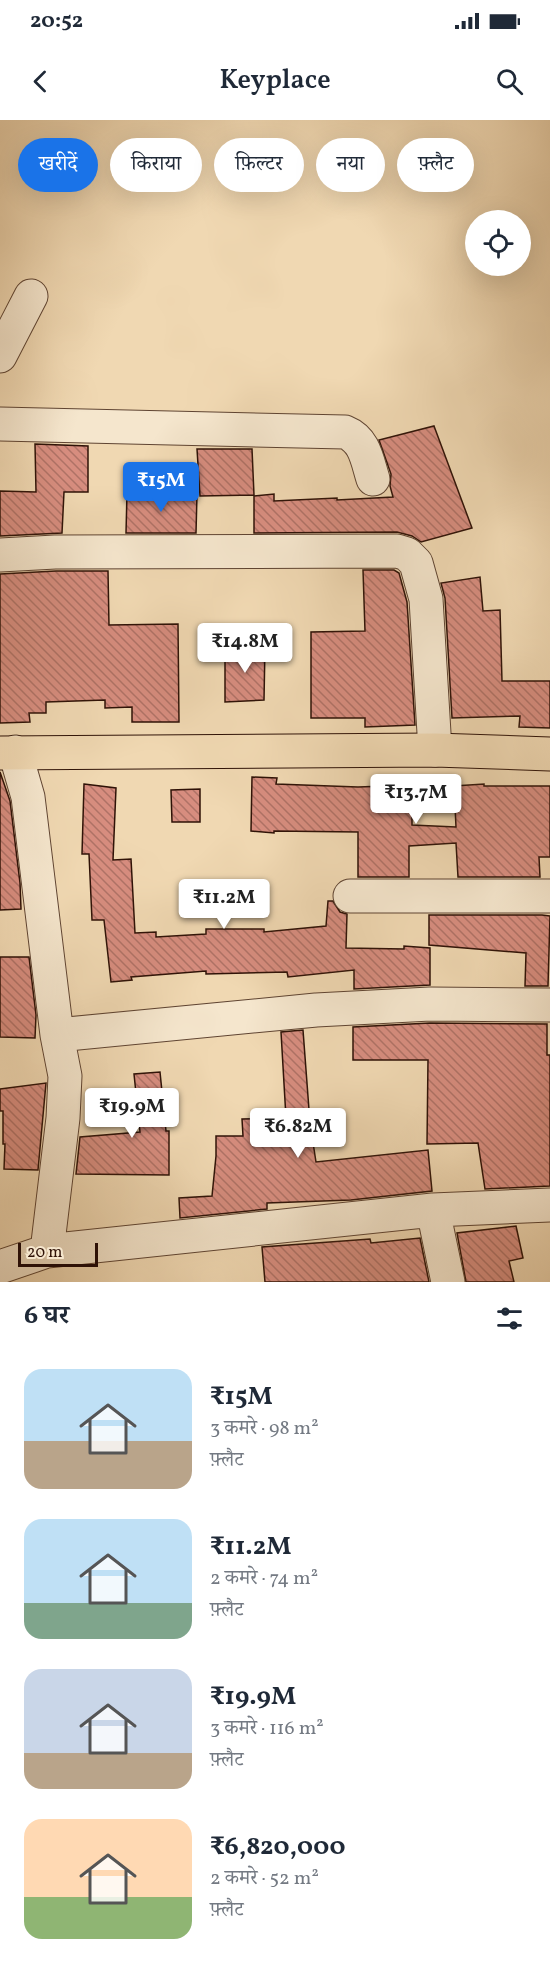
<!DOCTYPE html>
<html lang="hi">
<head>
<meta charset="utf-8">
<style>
	:root { --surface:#fff; --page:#f2f2f3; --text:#1f2937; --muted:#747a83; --accent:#1a73e8 }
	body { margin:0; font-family:Vollkorn,"Noto Serif Devanagari",serif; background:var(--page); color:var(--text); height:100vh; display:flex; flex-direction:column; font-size:22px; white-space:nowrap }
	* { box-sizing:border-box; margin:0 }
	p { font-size:20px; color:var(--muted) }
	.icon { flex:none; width:33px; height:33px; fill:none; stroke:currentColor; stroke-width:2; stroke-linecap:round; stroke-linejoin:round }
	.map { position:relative; height:1162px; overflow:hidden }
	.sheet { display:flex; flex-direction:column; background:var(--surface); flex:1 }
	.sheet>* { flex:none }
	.banner { position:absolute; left:18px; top:18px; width:514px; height:54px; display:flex; gap:12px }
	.controls { position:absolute; left:465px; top:90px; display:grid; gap:12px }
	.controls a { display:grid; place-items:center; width:66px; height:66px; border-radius:50%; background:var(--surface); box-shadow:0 6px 24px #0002; font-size:30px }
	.scale { position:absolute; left:18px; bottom:15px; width:80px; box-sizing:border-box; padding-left:6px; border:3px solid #2f1207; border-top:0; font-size:16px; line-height:21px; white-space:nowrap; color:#2f1207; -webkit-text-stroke:4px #f5e6cd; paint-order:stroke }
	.price { position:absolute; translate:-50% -51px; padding:0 14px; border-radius:6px; background:#fff; color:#222; font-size:20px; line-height:39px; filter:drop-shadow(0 2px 3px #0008) }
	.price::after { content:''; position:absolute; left:50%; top:36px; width:18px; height:14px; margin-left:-9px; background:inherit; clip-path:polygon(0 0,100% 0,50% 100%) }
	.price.current { background:var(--accent); color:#fff }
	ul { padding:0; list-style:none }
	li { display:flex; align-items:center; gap:18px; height:150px; padding:0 24px }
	li span { display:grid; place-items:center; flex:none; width:168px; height:120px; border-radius:18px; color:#555 }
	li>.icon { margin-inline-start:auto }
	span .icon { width:72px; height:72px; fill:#fffc; stroke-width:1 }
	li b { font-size:26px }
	h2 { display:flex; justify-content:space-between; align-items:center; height:72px; padding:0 24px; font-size:26px }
	.chip { padding:0 21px; border-radius:27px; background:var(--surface); box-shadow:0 6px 24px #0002; font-size:21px; line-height:54px }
	.chip.current { background:var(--accent); color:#fff }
	.status { display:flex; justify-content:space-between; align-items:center; height:42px; padding:0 30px; background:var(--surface); direction:ltr }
	.status svg { height:16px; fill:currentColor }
	header { display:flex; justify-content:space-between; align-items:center; height:78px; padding:0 24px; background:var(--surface); font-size:27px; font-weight:600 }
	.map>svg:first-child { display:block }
	.building { fill:url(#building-back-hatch); stroke:#2f1207; stroke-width:1.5 }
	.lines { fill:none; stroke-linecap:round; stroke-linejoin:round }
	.minor-casing { stroke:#5f4432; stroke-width:35 }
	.major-casing { stroke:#2f1207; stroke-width:35 }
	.minor { stroke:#f5e6cd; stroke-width:33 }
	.major { stroke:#f0d8b2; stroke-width:33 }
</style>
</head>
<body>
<div class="status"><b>20:52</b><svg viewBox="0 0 49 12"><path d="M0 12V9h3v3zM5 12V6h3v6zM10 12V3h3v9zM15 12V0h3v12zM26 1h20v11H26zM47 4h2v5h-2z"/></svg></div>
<header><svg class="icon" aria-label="back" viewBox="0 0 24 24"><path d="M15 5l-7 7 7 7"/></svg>Keyplace<svg class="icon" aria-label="search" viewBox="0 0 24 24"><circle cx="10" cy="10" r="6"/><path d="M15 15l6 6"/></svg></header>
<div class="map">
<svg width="550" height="1162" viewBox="0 0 550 1162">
	<defs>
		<pattern id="building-back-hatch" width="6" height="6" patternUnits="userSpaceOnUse" patternTransform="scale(1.5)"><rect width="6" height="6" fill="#d78d7f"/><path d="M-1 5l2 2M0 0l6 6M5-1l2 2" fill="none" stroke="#af7266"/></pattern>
	</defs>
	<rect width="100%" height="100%" fill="#f0d8b2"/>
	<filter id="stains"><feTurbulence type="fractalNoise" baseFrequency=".00333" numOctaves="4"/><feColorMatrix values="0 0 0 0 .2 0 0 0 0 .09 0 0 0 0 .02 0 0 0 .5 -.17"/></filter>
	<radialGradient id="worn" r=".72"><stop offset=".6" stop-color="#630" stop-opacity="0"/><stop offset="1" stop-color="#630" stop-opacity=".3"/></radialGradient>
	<path class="building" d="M434 306 472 408 421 422 412 416 397 412 254 413V376L274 374V381L337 378V380L393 377 390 366 391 354 379 320Z
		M35 324 88 326V372H64L62 413 0 416V371L36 372Z
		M197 329H252L254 375 200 376Z
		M127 373 197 374 196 413H126Z
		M363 450H394L399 453 407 482 415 605 365 607V598H311V512L365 511Z
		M56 451H108L109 505 178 504 179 602H132V587L105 588V580L46 582V593H29L30 602 0 603V454Z
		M480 457 483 491 500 490 502 561H550V608L519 607 520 596 452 598 445 478 441 463Z
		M265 526 264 580 225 582V527Z
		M0 652 10 681 20 763 21 789 0 790Z
		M252 657 277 658 276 664 358 667 412 665V705L456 707 454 666 484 664V666H550V737H539L540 757H458L456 723 409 726V757H358V712L274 711V713L251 711Z
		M84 664 116 668 113 740 131 739 135 813 156 812V817L206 814V809H264V812L326 806 328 781H333L340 792 347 794 346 828 404 829V826L430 828V865L354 869V850L288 857 287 852 206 854V851L131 857 132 860 111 862 104 800H92L89 734H82Z
		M200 669V702H172L171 670Z
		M429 795H542L550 796 548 866H525L526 833 429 825Z
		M0 837H29L36 895 35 918 0 917Z
		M430 903 547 904V935H550V1066L485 1069 478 1023 427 1024 428 940H353V907Z
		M303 910 310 1003 316 1042 428 1030 432 1071 351 1080 267 1083V1089L180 1098 179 1078 212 1076 216 1036V1016H243L242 999 286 998 281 912Z
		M160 952 166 1011H169V1055L76 1054 80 1017 140 1012 134 954Z
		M46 963 38 1050 4 1049 5 1024H3V991H0V969Z
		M516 1106 523 1138 509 1141 514 1162H466L457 1113Z
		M420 1118 429 1162H265L262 1127 370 1119 371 1123Z"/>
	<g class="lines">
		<defs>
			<path id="minor" d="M0 236 31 176
				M0 304 345 312C365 320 367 340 373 359
				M0 435 55 432 397 431 407 434 416 443 426 479 435 630
				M15 632 28 677 57 915 65 956 63 998 47 1131
				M350 776H550
				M57 915 316 890 430 884 550 885
				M433 1090 448 1162
				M0 1147 47 1131 433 1090 550 1085"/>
			<path id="major" d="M0 633 435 630 550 634"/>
		</defs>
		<use href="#minor" class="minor-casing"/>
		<use href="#major" class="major-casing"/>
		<use href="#minor" class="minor"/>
		<use href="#major" class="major"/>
	</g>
	<rect width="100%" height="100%" filter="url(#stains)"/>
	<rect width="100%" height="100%" fill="url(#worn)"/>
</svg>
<div class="controls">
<a><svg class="icon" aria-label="locate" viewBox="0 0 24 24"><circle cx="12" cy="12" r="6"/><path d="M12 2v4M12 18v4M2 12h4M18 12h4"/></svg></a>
</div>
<div class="scale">20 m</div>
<b class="price current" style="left:161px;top:393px">₹15M</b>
<b class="price" style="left:245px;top:554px">₹14.8M</b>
<b class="price" style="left:416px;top:705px">₹13.7M</b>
<b class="price" style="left:224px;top:810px">₹11.2M</b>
<b class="price" style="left:132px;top:1019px">₹19.9M</b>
<b class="price" style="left:298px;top:1039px">₹6.82M</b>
<div class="banner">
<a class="chip current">खरीदें</a>
<a class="chip">किराया</a>
<a class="chip">फ़िल्टर</a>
<a class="chip">नया</a>
<a class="chip">फ़्लैट</a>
</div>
</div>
<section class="sheet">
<h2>6 घर<svg class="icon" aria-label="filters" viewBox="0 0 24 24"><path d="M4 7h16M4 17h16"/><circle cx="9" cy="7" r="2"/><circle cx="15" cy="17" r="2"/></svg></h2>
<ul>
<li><span style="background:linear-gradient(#bfe0f5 60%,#b9a48a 0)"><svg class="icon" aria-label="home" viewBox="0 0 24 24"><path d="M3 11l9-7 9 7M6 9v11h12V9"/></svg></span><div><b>₹15M</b><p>3 कमरे · 98 m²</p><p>फ़्लैट</p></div></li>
<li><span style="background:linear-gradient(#bfe0f5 70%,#7fa58c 0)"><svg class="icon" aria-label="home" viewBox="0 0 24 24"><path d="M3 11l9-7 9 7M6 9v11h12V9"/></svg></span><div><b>₹11.2M</b><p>2 कमरे · 74 m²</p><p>फ़्लैट</p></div></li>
<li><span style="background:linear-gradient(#c9d6e8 70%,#b9a48a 0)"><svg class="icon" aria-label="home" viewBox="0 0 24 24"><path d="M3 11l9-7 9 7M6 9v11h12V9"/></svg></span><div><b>₹19.9M</b><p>3 कमरे · 116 m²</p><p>फ़्लैट</p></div></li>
<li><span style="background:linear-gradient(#ffd9b3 65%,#8fb573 0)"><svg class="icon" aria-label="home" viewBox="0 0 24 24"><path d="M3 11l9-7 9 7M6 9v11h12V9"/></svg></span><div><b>₹6,820,000</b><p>2 कमरे · 52 m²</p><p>फ़्लैट</p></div></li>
</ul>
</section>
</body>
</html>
